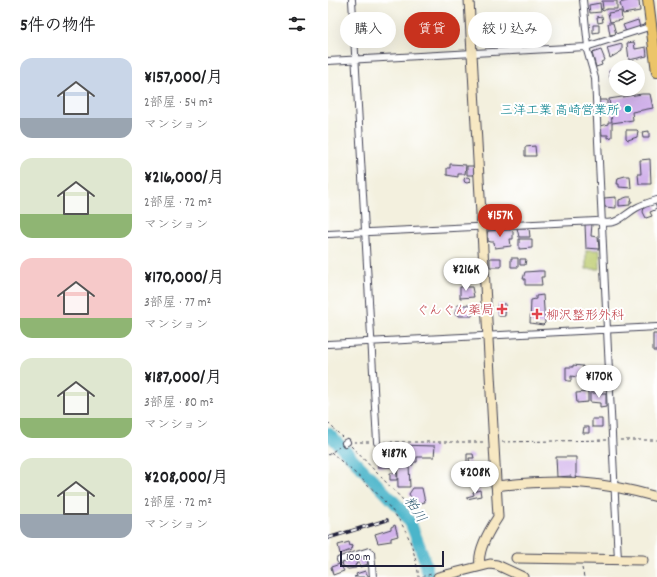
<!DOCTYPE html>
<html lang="ja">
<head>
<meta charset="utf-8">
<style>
	:root { --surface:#fff; --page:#f2f2f2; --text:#202124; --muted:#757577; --accent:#c8321e }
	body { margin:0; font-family:Dekko,"Klee One",sans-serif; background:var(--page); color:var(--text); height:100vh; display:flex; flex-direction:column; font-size:15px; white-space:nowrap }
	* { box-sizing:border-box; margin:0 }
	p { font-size:13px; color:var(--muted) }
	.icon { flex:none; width:22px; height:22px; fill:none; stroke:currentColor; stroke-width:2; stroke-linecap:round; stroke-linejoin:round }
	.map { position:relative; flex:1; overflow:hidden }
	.sheet { display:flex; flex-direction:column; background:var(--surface); width:328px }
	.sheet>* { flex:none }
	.guide { position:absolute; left:12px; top:12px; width:257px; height:36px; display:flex; gap:8px }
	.controls { position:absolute; left:281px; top:60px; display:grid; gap:8px }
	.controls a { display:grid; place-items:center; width:36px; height:36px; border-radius:50%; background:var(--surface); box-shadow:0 4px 16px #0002; font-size:20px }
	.scale { position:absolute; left:12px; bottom:10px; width:104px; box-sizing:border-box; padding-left:4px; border:2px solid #22223b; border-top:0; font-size:11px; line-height:14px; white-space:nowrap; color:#22223b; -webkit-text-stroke:3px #fff; paint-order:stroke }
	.price { position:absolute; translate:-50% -34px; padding:0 9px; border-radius:14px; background:#fff; color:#222; font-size:13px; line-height:26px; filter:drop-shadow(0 1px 2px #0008) }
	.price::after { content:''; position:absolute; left:50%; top:24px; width:12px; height:9px; margin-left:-6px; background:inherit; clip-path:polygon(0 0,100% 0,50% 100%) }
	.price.active { background:var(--accent); color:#fff }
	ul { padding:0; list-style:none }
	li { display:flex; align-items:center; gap:12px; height:100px; padding:0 20px }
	li span { display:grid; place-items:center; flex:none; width:112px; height:80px; border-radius:12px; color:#555 }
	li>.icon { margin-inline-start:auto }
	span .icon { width:48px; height:48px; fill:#fffc; stroke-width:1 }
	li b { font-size:17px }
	h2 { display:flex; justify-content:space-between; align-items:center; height:48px; padding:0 20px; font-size:17px }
	.tag { padding:0 14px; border-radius:18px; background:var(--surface); box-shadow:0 4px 16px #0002; font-size:14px; line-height:36px }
	.tag.active { background:var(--accent); color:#fff }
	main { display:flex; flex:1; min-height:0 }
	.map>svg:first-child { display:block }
	.green { fill:#bbcb6d; stroke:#6e7654 }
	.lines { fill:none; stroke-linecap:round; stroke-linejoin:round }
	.river { stroke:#4cb5ca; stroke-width:12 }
	.building { fill:#d2b3eb }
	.street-casing { stroke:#414153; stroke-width:8 }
	.secondary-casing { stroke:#414153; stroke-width:11 }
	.primary-casing { stroke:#414153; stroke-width:12 }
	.path { stroke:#414153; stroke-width:1; stroke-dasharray:3 3; stroke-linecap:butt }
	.street { stroke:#fff; stroke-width:6 }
	.secondary { stroke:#f7e8c3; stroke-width:9 }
	.primary { stroke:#ecc569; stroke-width:10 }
	.rail-casing { stroke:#22223b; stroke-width:3.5 }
	.rail { stroke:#fff; stroke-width:2; stroke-dasharray:6; stroke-linecap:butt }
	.culture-dot { fill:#0f9aa8; stroke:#fff; stroke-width:1.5 }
	.health-dot { fill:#e0444e; stroke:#fff; stroke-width:1.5 }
	.labels { text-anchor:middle; stroke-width:4; stroke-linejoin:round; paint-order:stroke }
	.culture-label { font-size:13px; fill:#0d838f; stroke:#fff; text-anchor:end }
	.health-label { font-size:13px; fill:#be3a42; stroke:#fff; text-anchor:end }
	.water-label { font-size:14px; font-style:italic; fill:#335d74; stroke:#fff }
</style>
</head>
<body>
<main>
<section class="sheet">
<h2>5件の物件<svg class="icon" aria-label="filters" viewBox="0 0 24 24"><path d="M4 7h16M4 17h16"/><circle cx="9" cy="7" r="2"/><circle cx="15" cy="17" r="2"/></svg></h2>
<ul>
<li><span style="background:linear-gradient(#c9d6e8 75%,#9aa5b1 0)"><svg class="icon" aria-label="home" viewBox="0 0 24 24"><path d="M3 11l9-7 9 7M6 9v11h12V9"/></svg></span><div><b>¥157,000/月</b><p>2部屋 · 54 m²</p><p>マンション</p></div></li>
<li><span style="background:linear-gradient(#dfe7d0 70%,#8fb573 0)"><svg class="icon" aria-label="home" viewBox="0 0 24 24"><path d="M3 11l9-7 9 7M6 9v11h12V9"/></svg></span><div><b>¥216,000/月</b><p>2部屋 · 72 m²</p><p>マンション</p></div></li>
<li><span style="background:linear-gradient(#f6c9c9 75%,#8fb573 0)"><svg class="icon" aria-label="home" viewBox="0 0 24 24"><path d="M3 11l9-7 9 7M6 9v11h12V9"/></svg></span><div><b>¥170,000/月</b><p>3部屋 · 77 m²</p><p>マンション</p></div></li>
<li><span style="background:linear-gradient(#dfe7d0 75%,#8fb573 0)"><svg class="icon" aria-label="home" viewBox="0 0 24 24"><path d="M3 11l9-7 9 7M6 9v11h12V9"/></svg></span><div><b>¥187,000/月</b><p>3部屋 · 80 m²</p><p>マンション</p></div></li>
<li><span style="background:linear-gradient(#dfe7d0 70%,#9aa5b1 0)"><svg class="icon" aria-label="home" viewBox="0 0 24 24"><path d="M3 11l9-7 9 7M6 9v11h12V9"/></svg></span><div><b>¥208,000/月</b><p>2部屋 · 72 m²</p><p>マンション</p></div></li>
</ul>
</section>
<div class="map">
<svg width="329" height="577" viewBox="0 0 329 577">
	<rect width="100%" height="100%" fill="#fff"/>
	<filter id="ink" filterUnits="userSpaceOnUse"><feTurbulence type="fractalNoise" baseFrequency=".025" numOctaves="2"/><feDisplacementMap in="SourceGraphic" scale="8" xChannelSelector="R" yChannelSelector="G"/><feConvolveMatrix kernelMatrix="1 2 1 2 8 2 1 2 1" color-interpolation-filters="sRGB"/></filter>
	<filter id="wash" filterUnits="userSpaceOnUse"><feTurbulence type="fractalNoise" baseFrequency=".012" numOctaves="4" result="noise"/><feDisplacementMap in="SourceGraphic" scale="16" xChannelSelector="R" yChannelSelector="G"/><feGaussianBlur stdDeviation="0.9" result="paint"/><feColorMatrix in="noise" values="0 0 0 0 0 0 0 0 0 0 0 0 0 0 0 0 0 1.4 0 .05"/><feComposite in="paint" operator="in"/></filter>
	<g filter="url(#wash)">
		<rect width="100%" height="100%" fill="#f3f0de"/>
		<path class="green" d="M258 250H272V269H258Z"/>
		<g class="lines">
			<path class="river" d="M0 433 72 508 83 524 95 555 101 577"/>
		</g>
		<g id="blocks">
			<path class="building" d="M302 0 311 1 312 11 295 14 292 3Z
				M274 1H289V9H279L275 11 273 9H275Z
				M272 3 273 12 262 13 261 5Z
				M293 11 294 20 282 22 280 13Z
				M274 16 275 22 270 23 269 17Z
				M310 20 312 28 298 32 295 25Z
				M280 23H285L288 34 282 35Z
				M265 25H271V32L265 33Z
				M306 42 307 49 318 47 319 56 301 60 299 43Z
				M294 44V51L282 58 279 48Z
				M273 50 277 60 273 62 274 65 268 67 264 53Z
				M288 69V76L282 78 281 71Z
				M314 94H322L325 108 304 112 305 120 284 123V137L280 138V135H274L273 126 280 124V122H284L281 99Z
				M271 100H279V112H272Z
				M298 130H309L310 131 309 137 300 140 298 138Z
				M321 131V138H315L314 132Z
				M207 146 208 156H197V147Z
				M322 159 323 184H311L310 174H313L312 160Z
				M122 164 138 165 137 174H130V177L119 175V168H122Z
				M139 166H146V175H139Z
				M297 176H302L303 188 291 187V184H289L290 178Z
				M136 180a3 3 0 1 1 6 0a3 3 0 1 1-6 0Z
				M288 197V208L277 207 276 198Z
				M299 197H303L304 202H302V205L291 206V200Z
				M326 202 329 209 322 212 324 216 318 218 315 212 316 207Z
				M257 224H264L263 236 270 237 271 249 258 248Z
				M189 228H201L202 237H191Z
				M182 230 185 231V239H182L183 246 167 248 166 242H163L160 241V238H158L160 231Z
				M191 239H204V248L191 249Z
				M162 258H173V267H162Z
				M183 258H190V267H183Z
				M192 259H198L197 265H192Z
				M211 271H216V277H213L214 285H197V279H195L197 272Z
				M132 287H144L146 297 132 298Z
				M215 295 217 323 215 325 202 323 203 300 208 299V296Z
				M170 304H178L177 316H171L170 315Z
				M129 305H145L144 316H131L130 314H127Z
				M325 334H329V351H325Z
				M245 365 255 366V378L243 376V381H240L238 380V367H245Z
				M260 392V402L249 403 248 393Z
				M262 393H278V407L272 408V403L262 402Z
				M264 419H274V427H264Z
				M256 427H261V433H255Z
				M69 445 107 446 106 457H89V462H85V465H81L82 487H70Z
				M50 446H68V467H50Z
				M139 454H145L146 458H141L142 466 139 467Z
				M228 457H248V477L243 478V476L229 477Z
				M62 473H69V480H62Z
				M85 488H94L97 502 89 504 85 501 81 494Z
				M152 490 153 496 139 499V497L146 495 145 492Z
				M67 525 70 536 63 538V541L50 543 47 534 63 529V527Z
				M21 542 22 546 24 545 23 550 12 554 10 545Z
				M37 555 40 564 32 567 29 558Z
				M27 558 29 564 27 565 28 568 20 569 15 566 14 563Z
				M12 564 16 571 5 575 3 567Z
				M37 571 41 577H26L29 576 28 574Z"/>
		</g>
	</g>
	<g filter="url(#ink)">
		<use href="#blocks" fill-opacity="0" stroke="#414153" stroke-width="1"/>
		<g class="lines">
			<defs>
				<path id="street" d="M24 0 49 442
					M255 0 260 47
					M258 47 267 78 290 560
					M0 61 258 47 324 26
					M0 234 268 221C289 227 293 217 308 208 315 204 322 202 329 200
					M0 344 329 327
					M17 443 19 442
					M12 560 41 551 43 553 45 577"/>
				<path id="secondary" d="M141 0 170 517C162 529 149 550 152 565
					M168 486C229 479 269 480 329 497
					M188 558 315 560
					M110 577 162 564 169 565 195 577"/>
				<path id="primary" d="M320 0 329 72"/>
			</defs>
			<use href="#street" class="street-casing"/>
			<use href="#secondary" class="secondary-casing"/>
			<use href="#primary" class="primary-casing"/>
			<path class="path" d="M0 423 14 437
				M292 440H329
				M26 442H42
				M56 442H158
				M174 442 278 440
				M23 446 81 506
				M3 452C29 476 60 498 77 530 85 545 88 561 91 577
				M0 455 11 447
				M254 568 256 577
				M94 577 103 574"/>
			<use href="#street" class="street"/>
			<use href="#secondary" class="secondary"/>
			<use href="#primary" class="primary"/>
			<defs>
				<path id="rail" d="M0 538 59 520"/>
			</defs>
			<use href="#rail" class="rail-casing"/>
			<use href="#rail" class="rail"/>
		</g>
	</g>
	<circle class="culture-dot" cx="300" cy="109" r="4"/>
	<g class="health-dot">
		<path d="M172 303h4v4h4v4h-4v4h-4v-4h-4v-4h4z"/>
		<path d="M207 308h4v4h4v4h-4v4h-4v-4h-4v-4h4z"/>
	</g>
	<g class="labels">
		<g class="culture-label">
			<text x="292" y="114">三洋工業 高崎営業所</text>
		</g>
		<g class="health-label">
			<text x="166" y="314">ぐんぐん薬局</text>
			<text x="218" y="319" text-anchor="start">柳沢整形外科</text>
		</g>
		<g class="water-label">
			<text transform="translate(88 509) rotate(57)" y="5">粕川</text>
		</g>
	</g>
</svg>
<div class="controls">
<a><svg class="icon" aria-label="layers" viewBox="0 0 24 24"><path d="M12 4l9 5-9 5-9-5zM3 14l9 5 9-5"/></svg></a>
</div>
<div class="scale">100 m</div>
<b class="price active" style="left:172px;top:238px">¥157K</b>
<b class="price" style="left:138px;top:292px">¥216K</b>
<b class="price" style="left:271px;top:399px">¥170K</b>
<b class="price" style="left:66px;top:476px">¥187K</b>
<b class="price" style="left:147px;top:495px">¥208K</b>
<div class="guide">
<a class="tag">購入</a>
<a class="tag active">賃貸</a>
<a class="tag">絞り込み</a>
</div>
</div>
</main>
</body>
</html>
